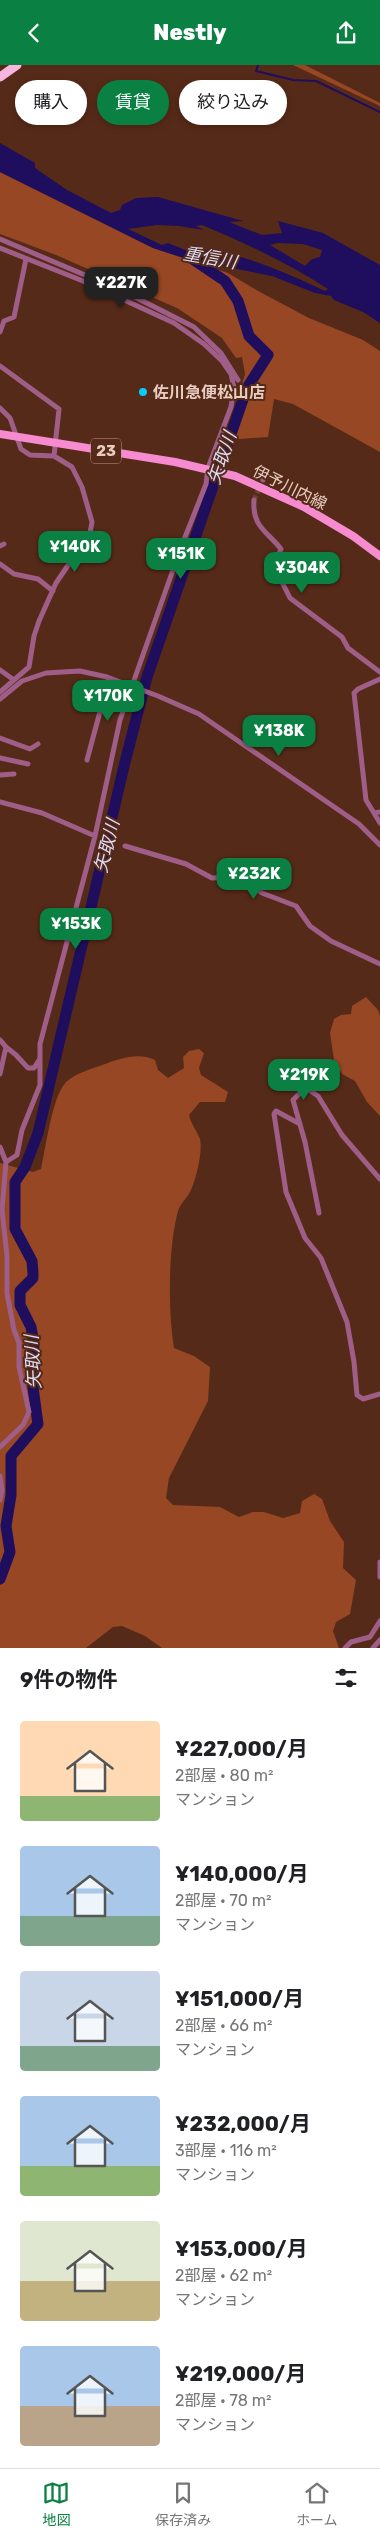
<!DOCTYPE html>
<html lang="ja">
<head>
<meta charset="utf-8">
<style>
	:root { --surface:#fff; --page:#f2f2f2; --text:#202124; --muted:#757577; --line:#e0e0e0; --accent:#0b8043 }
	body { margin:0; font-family:Rubik,"Noto Sans JP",sans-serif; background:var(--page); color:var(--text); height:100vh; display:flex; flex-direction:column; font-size:19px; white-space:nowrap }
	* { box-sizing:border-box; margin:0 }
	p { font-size:16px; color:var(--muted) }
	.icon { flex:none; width:28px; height:28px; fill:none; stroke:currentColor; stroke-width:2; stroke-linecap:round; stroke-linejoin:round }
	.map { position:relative; height:1583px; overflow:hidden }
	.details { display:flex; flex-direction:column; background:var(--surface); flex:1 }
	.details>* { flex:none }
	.guide { position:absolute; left:15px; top:15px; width:350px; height:45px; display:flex; gap:10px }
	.price { position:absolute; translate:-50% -42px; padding:0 11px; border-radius:10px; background:var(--accent); color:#fff; font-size:16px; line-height:32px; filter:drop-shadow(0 1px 2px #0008) }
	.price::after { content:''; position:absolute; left:50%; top:30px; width:15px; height:11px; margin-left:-8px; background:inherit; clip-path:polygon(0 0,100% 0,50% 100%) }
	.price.current { background:#222; color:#fff }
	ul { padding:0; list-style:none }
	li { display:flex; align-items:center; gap:15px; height:125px; padding:0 20px }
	li span { display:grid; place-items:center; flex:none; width:140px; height:100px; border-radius:5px; color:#555 }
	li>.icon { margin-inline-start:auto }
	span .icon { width:60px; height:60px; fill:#fffc; stroke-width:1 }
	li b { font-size:21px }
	h2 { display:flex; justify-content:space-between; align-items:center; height:60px; padding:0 20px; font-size:21px }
	.tag { padding:0 18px; border-radius:22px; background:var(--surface); box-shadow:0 2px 8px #0003; font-size:18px; line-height:45px }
	.tag.current { background:var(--accent); color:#fff }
	header { display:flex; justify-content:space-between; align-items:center; height:65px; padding:0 20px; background:var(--accent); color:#fff; font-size:22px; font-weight:800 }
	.dock { display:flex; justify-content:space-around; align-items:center; height:70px; border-top:1px solid var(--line); background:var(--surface); font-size:14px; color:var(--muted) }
	.dock a { display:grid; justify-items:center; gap:2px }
	.dock .current { color:var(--accent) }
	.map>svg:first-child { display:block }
	.green { fill:#974724 }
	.water { fill:#1f0d5d; fill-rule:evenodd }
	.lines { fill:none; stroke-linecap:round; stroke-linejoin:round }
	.stream { stroke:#1f0d5d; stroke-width:2 }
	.river { stroke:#1f0d5d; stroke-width:11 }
	.street-tunnel { stroke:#6c4231; stroke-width:5; stroke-dasharray:5 2.5; stroke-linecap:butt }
	.street { stroke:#9f5e87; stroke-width:5 }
	.primary { stroke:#f68bcf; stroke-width:8 }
	.highway { stroke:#f7b6dd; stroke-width:9 }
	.poi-dot { fill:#07cbf9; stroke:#562a18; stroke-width:2 }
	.labels { text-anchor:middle; stroke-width:4; stroke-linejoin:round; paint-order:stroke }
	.shield { fill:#562a18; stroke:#bd9b8e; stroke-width:1 }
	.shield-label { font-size:15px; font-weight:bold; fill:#e9ccc1 }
	.poi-label { font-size:16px; font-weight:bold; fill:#e9ccc1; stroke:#562a18; text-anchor:start }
	.street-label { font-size:16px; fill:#e9ccc1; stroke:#562a18 }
	.water-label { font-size:18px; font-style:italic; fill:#dadbf8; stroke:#562a18 }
</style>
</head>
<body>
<header><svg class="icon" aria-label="back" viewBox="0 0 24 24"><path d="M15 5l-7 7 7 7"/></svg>Nestly<svg class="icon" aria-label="share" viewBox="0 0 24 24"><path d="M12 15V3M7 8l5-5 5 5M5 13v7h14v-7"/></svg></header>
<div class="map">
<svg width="380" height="1583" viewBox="0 0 380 1583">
	<rect width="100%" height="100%" fill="#562a18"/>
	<path class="green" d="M293 0H305L380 38V41Z
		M0 107 153 183 228 208 258 226 309 253 363 275 380 286V387L293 339 274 334 268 372 226 375 245 309 242 292 236 293 222 273 177 243 56 190 0 169Z
		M366 932 378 945 380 951V1051L367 1037 355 1016 342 1009 334 995 330 968 334 954 341 950 351 949 352 941Z
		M199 984 204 988 199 1003 201 1010 228 1027 225 1037H200L189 1050C191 1059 197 1066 200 1074 203 1087 196 1115 190 1127 187 1133 180 1139 178 1146 168 1183 168 1245 174 1283L194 1291 210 1302 208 1336 169 1413 166 1433 173 1440 220 1442 239 1452 253 1447H264L283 1453 300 1448 302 1436 314 1429 322 1434 330 1456 344 1477 343 1503 356 1515 350 1549 336 1557 333 1566 339 1583H162L145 1571 122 1561 113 1562 86 1583H0V1098L33 1107 41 1104C46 1082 52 1032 66 1017 77 1007 95 1003 108 998 124 992 140 988 155 995L158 1005 168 1013 184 1003 183 992 189 986Z"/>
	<path class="water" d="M0 78 35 98V103L67 125 111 148 120 145 122 140 136 133 158 132 243 156 229 157 262 170 282 168 278 156 323 168 380 200V258L363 247 334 235 331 231 315 228 272 211 187 194 153 183 0 107ZM157 160 179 161 204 165 196 161 202 160C245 178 290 199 328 224L325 226C301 214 215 175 193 188L168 178 162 180 128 164ZM278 178 303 179 322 185 320 192 312 194 305 201 270 180Z"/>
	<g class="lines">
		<path class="stream" d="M258 0 256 6 293 15 316 16 380 47"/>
		<path class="river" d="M0 1514 10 1487 6 1461 11 1430V1391L38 1359 31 1308 34 1279 31 1262 20 1240V1226L33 1213V1208L32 1196 15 1164V1117L25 1102 38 1068 125 697 147 612 247 323 268 290 249 271 238 236 225 216 188 191"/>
		<path class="street-tunnel" d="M254 435 261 419"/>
		<path class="street" d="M0 174 125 227 194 262 221 288 238 315
			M0 183 83 216 174 258 204 279 222 296 231 309 234 323 231 342 208 403 206 419 180 485 120 655 95 771 40 979V1020L22 1065 17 1090 6 1097 0 1082
			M0 267 4 256 14 252 26 194
			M0 301 59 344 54 391 72 402 82 422 92 457 90 468 56 518 39 556 34 571 29 602 0 627
			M0 343 10 353 21 384 30 390 54 391
			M263 415 267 405
			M254 435C252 462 267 466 281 484L274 501 290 533 342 572 348 583 380 607
			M0 481 4 479
			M0 499 14 509 38 514 53 526
			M0 605 14 615
			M380 614 358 624 354 628 366 735 374 748 380 747
			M0 634 22 616 46 608 80 606 107 612 158 631 199 649 359 759 380 780
			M0 673 30 684 38 679
			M0 693 28 699
			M87 695 109 613
			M0 710 14 709
			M0 737 42 748 95 771
			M374 748 380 758
			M125 781 186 799 212 813 235 812 242 815 262 828 296 841 310 861 331 876 380 899
			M0 975 6 982 0 1009
			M6 982 16 990 28 1003H34L39 995
			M300 1059 276 1046 274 1049 286 1127 305 1173 321 1193 347 1257 354 1297 357 1330 363 1334 380 1329
			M319 1148 305 1077 293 1035 303 1025H309L318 1031 342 1070 380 1114
			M0 1382 23 1360 29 1347 19 1302V1278L14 1265 7 1228V1191L2 1145 6 1097
			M0 1411 2 1425 0 1435
			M380 1497V1512
			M345 1583 351 1577 370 1572 380 1556
			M373 1583 380 1575"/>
		<path class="primary" d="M0 369 175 397 235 411 304 442 353 471 380 491"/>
		<path class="highway" d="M0 12 17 0"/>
	</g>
	<circle class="poi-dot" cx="143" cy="327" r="5"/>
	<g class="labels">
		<rect class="shield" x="91" y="373.5" width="30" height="25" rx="4"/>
		<g class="shield-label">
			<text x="106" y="391">23</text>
		</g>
		<g class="poi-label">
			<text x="153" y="333">佐川急便松山店</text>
		</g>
		<g class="street-label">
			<text transform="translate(290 422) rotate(26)" y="6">伊予川内線</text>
		</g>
		<g class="water-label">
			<text transform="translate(210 193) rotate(10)" y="6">重信川</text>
			<text transform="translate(222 393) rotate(-71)" y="6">矢取川</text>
			<text transform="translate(107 781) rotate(-76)" y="6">矢取川</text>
			<text transform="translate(33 1297) rotate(-93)" y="6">矢取川</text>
		</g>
	</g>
</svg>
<b class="price current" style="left:121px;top:244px">¥227K</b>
<b class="price" style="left:75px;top:508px">¥140K</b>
<b class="price" style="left:181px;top:515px">¥151K</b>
<b class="price" style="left:302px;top:529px">¥304K</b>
<b class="price" style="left:108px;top:657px">¥170K</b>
<b class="price" style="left:279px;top:692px">¥138K</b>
<b class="price" style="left:254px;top:835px">¥232K</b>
<b class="price" style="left:76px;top:885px">¥153K</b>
<b class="price" style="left:304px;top:1036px">¥219K</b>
<div class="guide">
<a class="tag">購入</a>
<a class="tag current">賃貸</a>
<a class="tag">絞り込み</a>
</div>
</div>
<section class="details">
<h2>9件の物件<svg class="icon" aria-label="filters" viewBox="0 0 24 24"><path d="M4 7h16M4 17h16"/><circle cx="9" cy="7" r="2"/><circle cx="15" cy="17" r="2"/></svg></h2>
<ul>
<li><span style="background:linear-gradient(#ffd9b3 75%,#8fb573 0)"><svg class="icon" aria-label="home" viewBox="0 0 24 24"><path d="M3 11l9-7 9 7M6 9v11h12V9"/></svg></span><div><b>¥227,000/月</b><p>2部屋 · 80 m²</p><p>マンション</p></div></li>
<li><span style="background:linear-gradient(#a9c7e8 70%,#7fa58c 0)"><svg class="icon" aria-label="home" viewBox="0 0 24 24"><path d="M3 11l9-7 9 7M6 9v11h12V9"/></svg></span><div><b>¥140,000/月</b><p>2部屋 · 70 m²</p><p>マンション</p></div></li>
<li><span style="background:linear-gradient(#c9d6e8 75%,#7fa58c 0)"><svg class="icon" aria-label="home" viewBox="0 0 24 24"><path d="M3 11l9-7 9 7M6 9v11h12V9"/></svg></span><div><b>¥151,000/月</b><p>2部屋 · 66 m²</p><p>マンション</p></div></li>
<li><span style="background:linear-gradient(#a9c7e8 70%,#8fb573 0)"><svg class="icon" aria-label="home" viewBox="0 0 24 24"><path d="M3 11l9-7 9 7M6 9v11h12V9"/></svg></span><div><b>¥232,000/月</b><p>3部屋 · 116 m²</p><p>マンション</p></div></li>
<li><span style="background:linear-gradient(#dfe7d0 60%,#c2b280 0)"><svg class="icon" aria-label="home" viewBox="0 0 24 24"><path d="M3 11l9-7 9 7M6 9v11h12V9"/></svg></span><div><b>¥153,000/月</b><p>2部屋 · 62 m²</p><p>マンション</p></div></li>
<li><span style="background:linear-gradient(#a9c7e8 60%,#b9a48a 0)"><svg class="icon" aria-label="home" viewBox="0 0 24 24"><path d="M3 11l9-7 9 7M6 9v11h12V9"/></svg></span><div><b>¥219,000/月</b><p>2部屋 · 78 m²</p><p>マンション</p></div></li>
</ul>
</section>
<nav class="dock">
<a class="current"><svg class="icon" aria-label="map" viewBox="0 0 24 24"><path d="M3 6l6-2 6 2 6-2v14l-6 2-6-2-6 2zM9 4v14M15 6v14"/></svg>地図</a>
<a><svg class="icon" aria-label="saved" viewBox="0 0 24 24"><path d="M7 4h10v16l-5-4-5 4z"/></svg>保存済み</a>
<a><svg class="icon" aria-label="home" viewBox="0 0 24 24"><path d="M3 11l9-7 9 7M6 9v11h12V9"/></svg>ホーム</a>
</nav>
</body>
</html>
